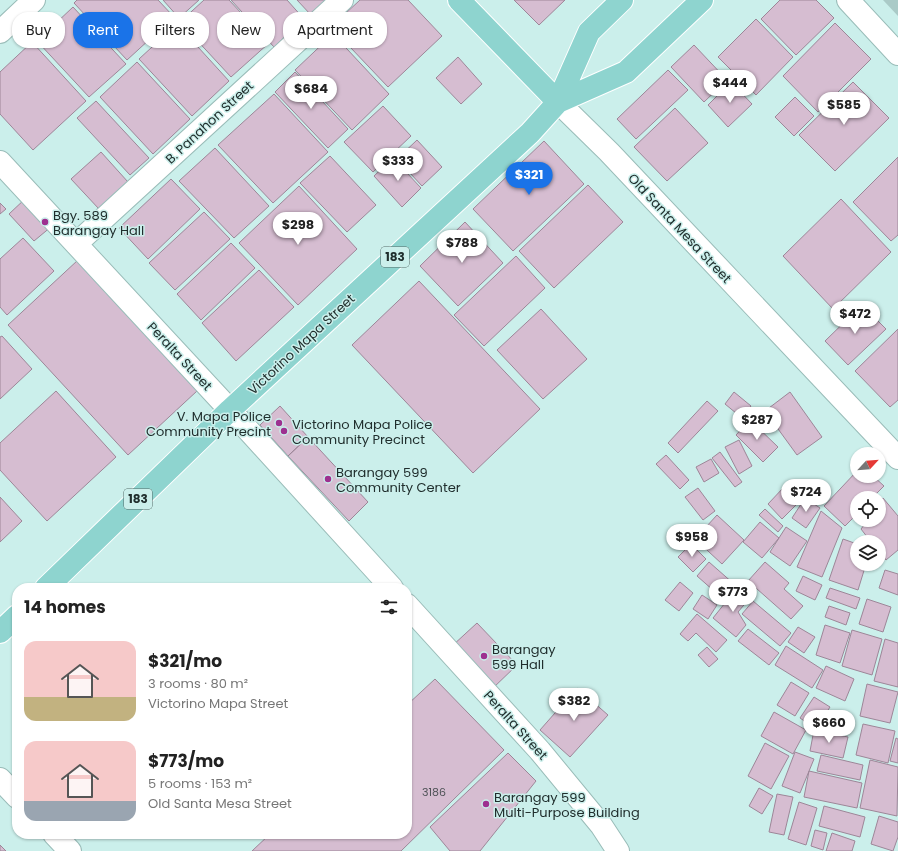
<!DOCTYPE html>
<html lang="en">
<head>
<meta charset="utf-8">
<style>
	:root { --surface:#fff; --page:#f6f6f6; --text:#222; --muted:#767676; --accent:#1a73e8 }
	body { margin:0; font-family:Poppins,sans-serif; background:var(--page); color:var(--text); height:100vh; display:flex; flex-direction:column; font-size:15px; white-space:nowrap }
	* { box-sizing:border-box; margin:0 }
	p { font-size:13px; color:var(--muted) }
	.icon { flex:none; width:22px; height:22px; fill:none; stroke:currentColor; stroke-width:2; stroke-linecap:round; stroke-linejoin:round }
	.map { position:relative; flex:1; overflow:hidden }
	.side { position:absolute; left:12px; top:583px; width:400px; height:256px; display:flex; flex-direction:column; background:var(--surface); border-radius:16px; box-shadow:0 1px 3px #0004 }
	.side>* { flex:none }
	.guide { position:absolute; left:12px; top:12px; width:400px; height:36px; display:flex; gap:8px }
	.needle { width:26px; rotate:64deg }
	.fabs { position:absolute; left:850px; top:447px; display:grid; gap:8px }
	.fabs a { display:grid; place-items:center; width:36px; height:36px; border-radius:50%; background:var(--surface); box-shadow:0 1px 3px #0004; font-size:20px }
	.price { position:absolute; translate:-50% -34px; padding:0 9px; border-radius:14px; background:#fff; color:#222; font-size:13px; line-height:26px; filter:drop-shadow(0 1px 2px #0008) }
	.price::after { content:''; position:absolute; left:50%; top:24px; width:12px; height:9px; margin-left:-6px; background:inherit; clip-path:polygon(0 0,100% 0,50% 100%) }
	.price.active { background:var(--accent); color:#fff }
	ul { padding:0; list-style:none }
	li { display:flex; align-items:center; gap:12px; height:100px; padding:0 12px }
	li span { display:grid; place-items:center; flex:none; width:112px; height:80px; border-radius:12px; color:#555 }
	li>.icon { margin-inline-start:auto }
	span .icon { width:48px; height:48px; fill:#fffc; stroke-width:1 }
	li b { font-size:17px }
	h2 { display:flex; justify-content:space-between; align-items:center; height:48px; padding:0 12px; font-size:17px }
	.chip { padding:0 14px; border-radius:16px; background:var(--surface); box-shadow:0 1px 3px #0004; font-size:14px; line-height:36px }
	.chip.active { background:var(--accent); color:#fff }
	.map>svg:first-child { display:block }
	.green { fill:#aacac7 }
	.building { fill:#d6bdd1; stroke:#9d8698 }
	.lines { fill:none; stroke-linecap:round; stroke-linejoin:round }
	.street-casing { stroke:#99bcb8; stroke-width:24 }
	.secondary-casing { stroke:#99bcb8; stroke-width:24 }
	.primary-casing { stroke:#fff; stroke-width:24 }
	.street { stroke:#fff; stroke-width:22 }
	.secondary { stroke:#fff; stroke-width:22 }
	.primary { stroke:#8ed4cf; stroke-width:22 }
	.poi-dot { fill:#9d3090; stroke:#cbefeb; stroke-width:1.5 }
	.labels { text-anchor:middle; stroke-width:3; stroke-linejoin:round; paint-order:stroke }
	.number-label { font-size:11px; fill:#4e5256 }
	.shield { fill:#cbefeb; stroke:#536866; stroke-width:1 }
	.shield-label { font-size:12px; font-weight:bold; fill:#202e2d }
	.street-label { font-size:13px; fill:#202e2d; stroke:#cbefeb }
	.poi-label { font-size:13px; fill:#202e2d; stroke:#cbefeb; text-anchor:start }
</style>
</head>
<body>
<div class="map">
<svg width="898" height="851" viewBox="0 0 898 851">
	<rect width="100%" height="100%" fill="#cbefeb"/>
	<path class="green" d="M883 0H898V16Z"/>
	<path class="building" d="M77 0H158L174 17 127 60 74 3Z
		M163 0H199L179 18Z
		M204 0H229L269 43 231 77 180 22Z
		M231 0H287L304 19 274 47Z
		M297 0H327L311 15Z
		M360 0H408L442 36 388 87 331 27Z
		M514 0H565L539 25Z
		M780 0H816L834 18 796 55 761 19Z
		M73 7 126 64 89 97 37 41Z
		M756 19 793 57 756 95 718 57Z
		M835 23 871 59 818 112 783 76Z
		M177 24 229 81 192 116 139 59Z
		M333 34 389 94 352 130 295 70Z
		M32 42 86 101 33 150 0 114V72Z
		M694 45 727 80 704 102 671 67Z
		M458 57 482 84 461 104 436 78Z
		M137 62 190 119 153 154 100 97Z
		M668 70 688 90 636 139 617 119Z
		M295 72 348 129 328 148 275 92Z
		M731 82 752 104 728 127 708 105Z
		M853 82 889 118 835 171 799 135Z
		M274 94 328 152 273 203 218 145Z
		M795 97 814 116 794 136 775 117Z
		M96 101 149 158 130 175 77 118Z
		M383 106 411 136 373 172 344 142Z
		M675 108 708 143 667 181 634 147Z
		M417 140 442 167 422 186 397 159Z
		M544 141 584 184 513 251 473 209Z
		M215 148 269 206 234 238 179 181Z
		M101 152 128 182 99 209 71 179Z
		M330 156 376 205 347 232 300 183Z
		M898 157V235L891 241 853 202Z
		M393 158 421 188 402 207 374 176Z
		M171 179 200 209 148 259 119 228Z
		M588 185 623 222 554 288 519 251Z
		M299 186 357 249 298 305 239 243Z
		M26 198 52 226 34 241 9 214Z
		M841 199 891 252 833 309 783 256Z
		M0 203 6 209 0 214Z
		M204 212 230 239 175 290 149 263Z
		M465 222 503 263 458 306 420 266Z
		M23 238 54 271 7 315 0 307V259Z
		M231 243 255 268 201 320 177 294Z
		M516 256 545 288 484 346 454 315Z
		M78 260 197 391 128 455 8 325Z
		M259 270 294 307 236 361 202 323Z
		M419 281 540 409 473 473 352 345Z
		M862 305 886 329 848 365 825 341Z
		M541 309 587 359 543 399 497 350Z
		M898 329V400L890 407 855 371Z
		M2 336 32 369 0 399V337Z
		M56 391 116 457 47 521 0 470V443Z
		M734 392 751 406 742 418 725 404Z
		M790 392 822 437 797 455 765 411Z
		M707 401 718 411 678 453 668 443Z
		M280 406 308 437 288 456 260 425Z
		M750 420 778 447 763 462 736 435Z
		M308 437 368 502 349 521 288 456Z
		M739 440 752 466 739 474 725 447Z
		M720 452 742 482 735 487 712 458Z
		M666 455 689 480 680 489 656 464Z
		M711 459 719 473 704 482 696 467Z
		M857 471V476H873L884 486 872 498H857V514L845 526 824 506Z
		M784 487 799 502 782 519 768 504Z
		M698 488 715 511 703 520 685 497Z
		M0 497 22 521 0 542Z
		M805 498 820 508 806 528 792 518Z
		M883 498 898 516V550L886 560 879 551V542H871L861 529 868 520H879V504Z
		M765 509 783 526 778 532 759 515Z
		M821 511 842 528 822 577 797 567Z
		M717 515 744 540 722 564 695 539Z
		M760 522 779 538 762 558 743 542Z
		M786 527 807 541 790 566 770 552Z
		M843 539 857 544V564H866L858 590 829 580Z
		M691 544 706 559 693 572 678 557Z
		M709 562 734 584 722 598 697 576Z
		M765 562 789 583 784 589 803 606 791 619 748 581Z
		M885 570 898 574V595L879 588Z
		M803 576 822 585 815 600 796 591Z
		M680 582 693 593 679 611 665 600Z
		M737 588 749 599 738 612 746 625 736 637 713 618Z
		M830 588 860 598 856 609 826 598Z
		M702 595 717 605 708 619 693 609Z
		M867 599 891 607 883 632 859 624Z
		M753 601 791 633 780 646 742 614Z
		M829 606 850 613 846 625 825 617Z
		M697 614 727 640 716 652 696 633 688 641 680 634Z
		M477 623 517 665 492 689 452 646Z
		M825 625 850 633 840 663 816 655Z
		M798 627 815 637 804 653 788 642Z
		M748 629 779 653 769 665 738 641Z
		M852 630 882 639 872 675 842 666Z
		M885 639 898 643V687L874 681Z
		M786 646 823 670 812 688 775 665Z
		M707 647 718 659 709 667 698 655Z
		M826 666 854 679 845 701 816 688Z
		M435 679 504 750 401 851H252L270 834H407V705Z
		M791 682 809 693 795 716 777 705Z
		M867 684 898 692 890 723 860 716Z
		M577 688 608 715 570 757 540 730Z
		M814 697 830 707 816 729 800 718Z
		M774 712 806 730 793 754 761 736Z
		M863 724 895 731 888 763 856 755Z
		M814 730 848 737 843 758 810 751Z
		M896 738 898 739V763L890 761Z
		M765 743 789 756 771 789 748 776Z
		M795 752 814 759 800 793 782 786Z
		M508 753 536 781 480 851H450L430 827Z
		M821 755 863 765 860 780 817 771Z
		M870 760 898 767 897 816 860 808Z
		M809 771 862 783 857 808 804 797Z
		M759 788 773 796 762 814 749 806Z
		M777 794 793 797 784 835 769 832Z
		M799 802 817 808 806 845 788 839Z
		M824 806 865 817 860 837 819 826Z
		M879 816 898 822V837L893 851 871 844Z
		M815 830 827 833 823 850 811 846Z
		M832 833 855 841 852 851H826Z
		M0 845 6 851H0Z"/>
	<g class="lines">
		<defs>
			<path id="street" d="M848 0 898 54
				M0 162 230 410 392 588
				M76 244 342 0
				M407 605 540 751 601 825 618 851
				M0 779 17 797
				M54 834 70 851"/>
			<path id="secondary" d="M0 32 34 0
				M558 102 609 152 898 458"/>
			<path id="primary" d="M459 0 558 102
				M558 102 626 72 702 0
				M46 588 230 410 530 133 558 102 589 32 622 0
				M0 632 17 616"/>
		</defs>
		<use href="#street" class="street-casing"/>
		<use href="#secondary" class="secondary-casing"/>
		<use href="#primary" class="primary-casing"/>
		<use href="#street" class="street"/>
		<use href="#secondary" class="secondary"/>
		<use href="#primary" class="primary"/>
	</g>
	<g class="poi-dot">
		<circle cx="45" cy="222" r="4"/>
		<circle cx="279" cy="423" r="4"/>
		<circle cx="284" cy="431" r="4"/>
		<circle cx="328" cy="479" r="4"/>
		<circle cx="484" cy="656" r="4"/>
		<circle cx="486" cy="804" r="4"/>
	</g>
	<g class="labels">
		<g class="number-label">
			<text x="434" y="796">3186</text>
		</g>
		<g class="shield">
			<rect x="381" y="247" width="28" height="20" rx="3"/>
			<rect x="124" y="489" width="28" height="20" rx="3"/>
		</g>
		<g class="shield-label">
			<text x="395" y="261">183</text>
			<text x="138" y="503">183</text>
		</g>
		<g class="street-label">
			<text transform="translate(209 122) rotate(-43)" y="5">B. Panahon Street</text>
			<text transform="translate(680 228) rotate(47)" y="5">Old Santa Mesa Street</text>
			<text transform="translate(301 344) rotate(-43)" y="5">Victorino Mapa Street</text>
			<text transform="translate(180 356) rotate(47)" y="5">Peralta Street</text>
			<text transform="translate(516 725) rotate(48)" y="5">Peralta Street</text>
		</g>
		<g class="poi-label">
			<text x="53" y="220">Bgy. 589<tspan x="53" dy="15">Barangay Hall</tspan></text>
			<text x="271" y="421" text-anchor="end">V. Mapa Police<tspan x="271" dy="15">Community Precint</tspan></text>
			<text x="292" y="429">Victorino Mapa Police<tspan x="292" dy="15">Community Precinct</tspan></text>
			<text x="336" y="477">Barangay 599<tspan x="336" dy="15">Community Center</tspan></text>
			<text x="492" y="654">Barangay<tspan x="492" dy="15">599 Hall</tspan></text>
			<text x="494" y="802">Barangay 599<tspan x="494" dy="15">Multi-Purpose Building</tspan></text>
		</g>
	</g>
</svg>
<div class="fabs">
<a><svg class="needle" viewBox="-14 -14 28 28"><path d="M0-13l5 13h-10z" fill="#e53935"/><path d="M0 13l5-13h-10z" fill="#767676"/></svg></a>
<a><svg class="icon" aria-label="locate" viewBox="0 0 24 24"><circle cx="12" cy="12" r="6"/><path d="M12 2v4M12 18v4M2 12h4M18 12h4"/></svg></a>
<a><svg class="icon" aria-label="layers" viewBox="0 0 24 24"><path d="M12 4l9 5-9 5-9-5zM3 14l9 5 9-5"/></svg></a>
</div>
<b class="price" style="left:730px;top:104px">$444</b>
<b class="price" style="left:311px;top:110px">$684</b>
<b class="price" style="left:844px;top:126px">$585</b>
<b class="price" style="left:398px;top:182px">$333</b>
<b class="price active" style="left:529px;top:196px">$321</b>
<b class="price" style="left:298px;top:246px">$298</b>
<b class="price" style="left:462px;top:264px">$788</b>
<b class="price" style="left:855px;top:335px">$472</b>
<b class="price" style="left:757px;top:441px">$287</b>
<b class="price" style="left:806px;top:513px">$724</b>
<b class="price" style="left:692px;top:558px">$958</b>
<b class="price" style="left:733px;top:613px">$773</b>
<b class="price" style="left:574px;top:722px">$382</b>
<b class="price" style="left:829px;top:744px">$660</b>
<div class="guide">
<a class="chip">Buy</a>
<a class="chip active">Rent</a>
<a class="chip">Filters</a>
<a class="chip">New</a>
<a class="chip">Apartment</a>
</div>
<section class="side">
<h2>14 homes<svg class="icon" aria-label="filters" viewBox="0 0 24 24"><path d="M4 7h16M4 17h16"/><circle cx="9" cy="7" r="2"/><circle cx="15" cy="17" r="2"/></svg></h2>
<ul>
<li><span style="background:linear-gradient(#f6c9c9 70%,#c2b280 0)"><svg class="icon" aria-label="home" viewBox="0 0 24 24"><path d="M3 11l9-7 9 7M6 9v11h12V9"/></svg></span><div><b>$321/mo</b><p>3 rooms · 80 m²</p><p>Victorino Mapa Street</p></div></li>
<li><span style="background:linear-gradient(#f6c9c9 75%,#9aa5b1 0)"><svg class="icon" aria-label="home" viewBox="0 0 24 24"><path d="M3 11l9-7 9 7M6 9v11h12V9"/></svg></span><div><b>$773/mo</b><p>5 rooms · 153 m²</p><p>Old Santa Mesa Street</p></div></li>
</ul>
</section>
</div>
</body>
</html>
